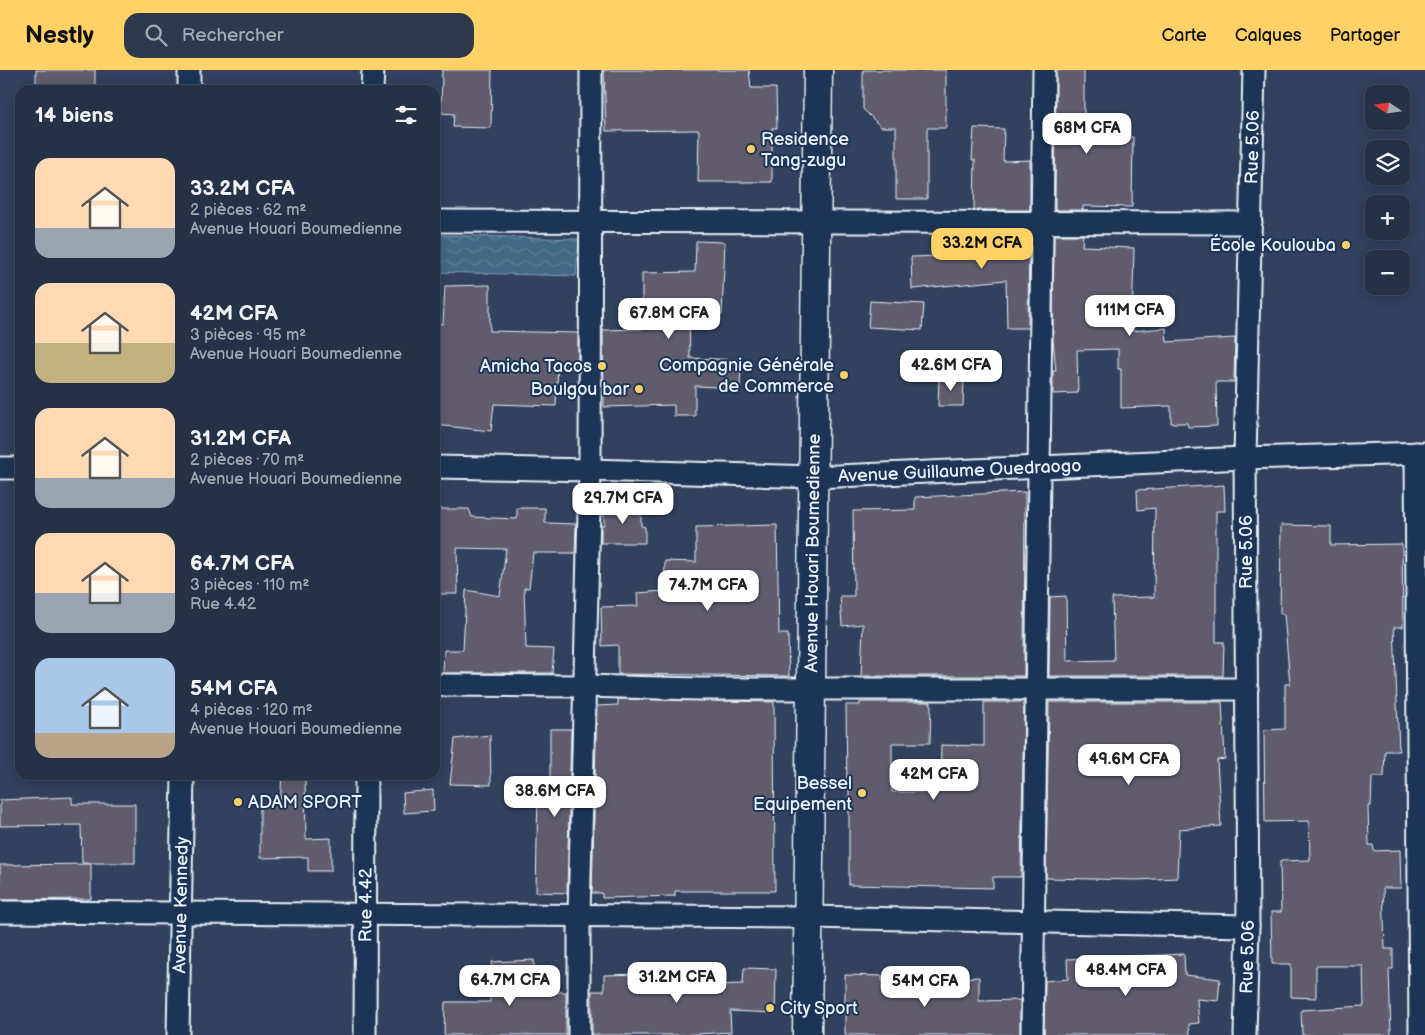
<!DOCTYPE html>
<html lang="fr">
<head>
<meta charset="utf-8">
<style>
	:root { --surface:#253146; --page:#2d394d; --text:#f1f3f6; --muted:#a3a9b3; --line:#424c5f; --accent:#ffd166 }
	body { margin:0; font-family:"Balsamiq Sans",sans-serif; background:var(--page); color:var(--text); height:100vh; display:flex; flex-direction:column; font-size:19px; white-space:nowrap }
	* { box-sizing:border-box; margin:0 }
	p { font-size:16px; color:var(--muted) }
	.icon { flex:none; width:28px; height:28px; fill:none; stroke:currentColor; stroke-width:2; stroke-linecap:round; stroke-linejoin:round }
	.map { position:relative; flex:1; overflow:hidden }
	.details { position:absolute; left:15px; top:15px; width:425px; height:695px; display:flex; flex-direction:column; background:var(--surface); border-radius:15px; box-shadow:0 2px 12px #0003,0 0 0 1px var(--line) }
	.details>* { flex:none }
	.needle { width:32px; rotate:283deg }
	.fabs { position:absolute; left:1365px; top:15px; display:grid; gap:10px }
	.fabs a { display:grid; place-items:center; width:45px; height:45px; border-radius:10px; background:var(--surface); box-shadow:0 2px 12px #0003,0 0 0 1px var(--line); font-size:25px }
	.price { position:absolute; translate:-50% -42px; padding:0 11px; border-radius:10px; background:#fff; color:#222; font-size:16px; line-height:32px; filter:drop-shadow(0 1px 2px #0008) }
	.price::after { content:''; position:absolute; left:50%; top:30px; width:15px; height:11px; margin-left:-8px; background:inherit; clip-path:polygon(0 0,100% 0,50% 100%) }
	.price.on { background:var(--accent); color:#111 }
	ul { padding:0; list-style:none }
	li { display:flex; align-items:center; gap:15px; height:125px; padding:0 20px }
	li span { display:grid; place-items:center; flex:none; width:140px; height:100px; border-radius:15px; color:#555 }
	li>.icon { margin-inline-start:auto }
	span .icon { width:60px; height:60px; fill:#fffc; stroke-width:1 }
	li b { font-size:21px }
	h2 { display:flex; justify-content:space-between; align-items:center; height:60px; padding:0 20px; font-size:21px }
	header { display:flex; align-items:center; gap:30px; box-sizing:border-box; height:70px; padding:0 25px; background:var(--accent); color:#111 }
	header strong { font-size:24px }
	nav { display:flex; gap:28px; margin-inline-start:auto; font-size:18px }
	.search { width:350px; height:45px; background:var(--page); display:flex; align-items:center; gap:12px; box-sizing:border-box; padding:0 18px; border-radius:15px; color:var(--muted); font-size:19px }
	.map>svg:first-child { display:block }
	.water { fill:url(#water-waves); stroke:#839fb4 }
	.building { fill:#605c6e; stroke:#e8f1f8 }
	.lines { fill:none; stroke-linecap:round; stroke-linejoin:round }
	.minor-casing { stroke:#e8f1f8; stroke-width:25 }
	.secondary-casing { stroke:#e8f1f8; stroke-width:31 }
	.minor { stroke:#1d3557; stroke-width:21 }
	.secondary { stroke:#1d3557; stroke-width:28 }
	.poi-dot { fill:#ffd166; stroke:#1d3557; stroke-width:2 }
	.labels { text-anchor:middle; stroke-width:4; stroke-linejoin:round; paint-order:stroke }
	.poi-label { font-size:18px; fill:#e8f1f8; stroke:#1d3557; text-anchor:end }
	.street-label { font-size:18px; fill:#e8f1f8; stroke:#1d3557 }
</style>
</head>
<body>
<header>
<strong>Nestly</strong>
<div class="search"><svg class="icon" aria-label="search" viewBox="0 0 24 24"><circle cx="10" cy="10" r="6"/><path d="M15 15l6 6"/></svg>Rechercher</div>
<nav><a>Carte</a><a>Calques</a><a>Partager</a></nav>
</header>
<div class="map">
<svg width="1425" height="965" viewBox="0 0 1425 965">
	<defs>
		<pattern id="water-waves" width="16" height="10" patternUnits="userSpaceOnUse" patternTransform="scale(1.25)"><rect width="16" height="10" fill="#3f6986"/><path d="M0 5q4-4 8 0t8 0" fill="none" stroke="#5b7f98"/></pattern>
	</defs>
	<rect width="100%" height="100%" fill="#31415e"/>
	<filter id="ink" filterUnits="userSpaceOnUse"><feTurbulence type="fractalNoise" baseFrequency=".02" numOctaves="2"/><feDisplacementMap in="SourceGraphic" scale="10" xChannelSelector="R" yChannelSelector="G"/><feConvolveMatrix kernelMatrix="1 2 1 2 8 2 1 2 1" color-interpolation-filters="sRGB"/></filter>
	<g filter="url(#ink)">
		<path class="water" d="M435 165 579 169 576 206 435 202Z"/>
		<path class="building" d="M36 0H95V20H36Z
			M442 0H492L491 58 453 57 454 44 441 43Z
			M604 0H749L751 18H776L777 58H772V112H698L699 60 606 61Z
			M863 0H946V58H927V129H896V57H881L863 39Z
			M1056 0H1084V67H1133L1132 137 1083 136V140H1055Z
			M974 58 1004 59 1003 91 1030 90V140H974L975 90H972Z
			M974 165H1029L1028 258H1007L1006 210 912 219 911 187 942 186 941 174 974 171Z
			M1054 165H1083L1082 176 1134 178 1132 261 1166 258 1167 272 1235 268 1234 312H1216L1217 356 1188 357 1187 353H1171V336L1121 338V299H1118V279L1077 280 1078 323 1053 324V301H1056L1053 269Z
			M696 171 725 172 722 245 689 244 690 288 741 290 740 318 695 316V346H674V335L604 337 603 260 642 259V203L695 202Z
			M490 215V261L578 263V295L558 294 556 336 494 334 491 361 435 355V253L443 254 445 216Z
			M870 231 924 234 922 260 868 257Z
			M939 308 964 310 963 336H938Z
			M1224 415 1225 441H1216V572H1224L1223 606H1049L1050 527 1066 526 1067 591 1114 590 1112 528 1154 527 1155 438 1138 440 1137 420Z
			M1025 422 1024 606H861L863 554 842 556 840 526H854L853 441 915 440V427Z
			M604 435H641V456L645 457V473H601V455H604Z
			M517 438H545V453L576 454 575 483H533L529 518H524L526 578 554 579 552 603H443L444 580H463L466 520 500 526 506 479 457 478 458 524H435V439H469L472 447 517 449Z
			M777 455 779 564H788L789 606 618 604V575L602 576 601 537 638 536 637 523 664 521 665 491 696 492V457Z
			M1281 455 1331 456V475L1402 474 1403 557H1394L1399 681H1385L1384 707H1372L1371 736H1368L1369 775H1373L1374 781 1400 780 1401 818H1383L1385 879H1393V899H1389L1391 965H1302L1301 940 1364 936 1363 896H1316V928L1291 927V894H1272L1271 842H1281L1280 791 1310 790 1309 751 1265 752 1264 660 1285 659V614H1290L1284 544H1280Z
			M618 629 774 632 775 821H675V826L602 828V823H592L597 636 618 635Z
			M860 632H931L930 673H892V722H940L941 675 984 676V632H1024L1021 807H993V818L849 815V718H847L846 635H860Z
			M1049 632H1222L1225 689 1217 690 1221 756 1179 759 1177 808 1136 810 1046 808Z
			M550 659H571L567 823 536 822 538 717H550Z
			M490 665 491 715 450 714 455 669Z
			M282 705H305L306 769 331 768V801H308V787L260 788V735L280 734Z
			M433 720 434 741 404 743 403 723Z
			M72 727V734H135V793H82L81 755 0 756V730Z
			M91 794V829L0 830V795Z
			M1184 884 1185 905 1220 909 1218 931 1197 929 1199 953 1189 954 1190 965H1044L1045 911 1068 909 1067 889Z
			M534 890 535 922H566V965H444L445 932H490L492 892Z
			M744 898 776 899 775 943 730 941 731 962 679 965H592V921H604V905L683 903V916L743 914Z
			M845 905 882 906V911L979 907V931L1020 930V965H845Z"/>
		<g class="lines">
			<defs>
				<g id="minor">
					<path d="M189 20V0"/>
					<path d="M372 20 373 0"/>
					<path d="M435 151 1251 153"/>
					<path d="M1416 383 1420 965"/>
					<path id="s1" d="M435 397 590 400 815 407 1245 388 1425 383"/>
					<path d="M0 398H20"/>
					<path d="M435 615 584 616 698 619H1247"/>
					<path d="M0 842 808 847 1248 856"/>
					<path id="s2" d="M178 965 183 705"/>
					<path id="s3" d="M365 965 366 705"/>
					<path d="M579 965V845L590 400 591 0"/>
					<path d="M1032 965 1044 0"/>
					<path id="s4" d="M1245 965 1248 856 1245 388 1254 0"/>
				</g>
				<g id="secondary">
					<path id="s5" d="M807 965 818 0"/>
				</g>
			</defs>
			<use href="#minor" class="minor-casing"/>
			<use href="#secondary" class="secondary-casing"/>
			<use href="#minor" class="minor"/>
			<use href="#secondary" class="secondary"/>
		</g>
	</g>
	<g class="poi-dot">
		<circle cx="751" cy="79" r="5"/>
		<circle cx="1346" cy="175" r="5"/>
		<circle cx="602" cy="296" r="5"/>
		<circle cx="844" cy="305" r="5"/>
		<circle cx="639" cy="319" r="5"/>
		<circle cx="862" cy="723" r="5"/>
		<circle cx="238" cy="732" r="5"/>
		<circle cx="770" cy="938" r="5"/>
	</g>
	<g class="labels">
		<g class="poi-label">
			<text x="761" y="75" text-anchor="start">Residence<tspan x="761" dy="21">Tang-zugu</tspan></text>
			<text x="1336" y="181">École Koulouba</text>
			<text x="834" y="301">Compagnie Générale<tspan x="834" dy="21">de Commerce</tspan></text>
			<text x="592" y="302">Amicha Tacos</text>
			<text x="629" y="325">Boulgou bar</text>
			<text x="852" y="719">Bessel<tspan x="852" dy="21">Equipement</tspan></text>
			<text x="248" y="738" text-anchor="start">ADAM SPORT</text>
			<text x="780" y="944" text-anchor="start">City Sport</text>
		</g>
		<g class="street-label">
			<text dy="6" stroke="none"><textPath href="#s4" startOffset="888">Rue 5.06</textPath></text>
			<text dy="6" stroke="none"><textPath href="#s1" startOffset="525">Avenue Guillaume Ouedraogo</textPath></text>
			<text transform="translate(1246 482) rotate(-90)" y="6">Rue 5.06</text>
			<text dy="6" stroke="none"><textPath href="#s5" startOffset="482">Avenue Houari Boumedienne</textPath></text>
			<text dy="6" stroke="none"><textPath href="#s2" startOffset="130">Avenue Kennedy</textPath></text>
			<text dy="6" stroke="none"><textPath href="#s3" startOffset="130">Rue 4.42</textPath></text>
			<text dy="6" stroke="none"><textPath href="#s4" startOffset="78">Rue 5.06</textPath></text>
		</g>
	</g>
</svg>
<div class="fabs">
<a><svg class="needle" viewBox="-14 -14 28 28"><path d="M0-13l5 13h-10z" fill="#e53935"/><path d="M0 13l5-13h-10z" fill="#a3a9b3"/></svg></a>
<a><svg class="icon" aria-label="layers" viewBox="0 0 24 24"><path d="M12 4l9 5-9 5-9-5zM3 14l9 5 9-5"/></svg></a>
<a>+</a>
<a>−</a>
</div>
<b class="price" style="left:1087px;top:85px">68M CFA</b>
<b class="price on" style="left:982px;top:200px">33.2M CFA</b>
<b class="price" style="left:1130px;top:267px">111M CFA</b>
<b class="price" style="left:669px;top:270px">67.8M CFA</b>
<b class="price" style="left:951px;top:322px">42.6M CFA</b>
<b class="price" style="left:623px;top:455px">29.7M CFA</b>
<b class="price" style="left:708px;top:542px">74.7M CFA</b>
<b class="price" style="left:1129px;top:716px">49.6M CFA</b>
<b class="price" style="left:934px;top:731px">42M CFA</b>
<b class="price" style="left:555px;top:748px">38.6M CFA</b>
<b class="price" style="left:1126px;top:927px">48.4M CFA</b>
<b class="price" style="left:677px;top:934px">31.2M CFA</b>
<b class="price" style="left:510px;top:937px">64.7M CFA</b>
<b class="price" style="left:925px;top:938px">54M CFA</b>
<section class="details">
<h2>14 biens<svg class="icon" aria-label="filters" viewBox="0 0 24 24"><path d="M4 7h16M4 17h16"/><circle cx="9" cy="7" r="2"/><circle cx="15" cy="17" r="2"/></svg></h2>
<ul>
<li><span style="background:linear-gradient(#ffd9b3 70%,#9aa5b1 0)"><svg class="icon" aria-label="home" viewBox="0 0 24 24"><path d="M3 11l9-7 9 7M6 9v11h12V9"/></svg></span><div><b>33.2M CFA</b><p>2 pièces · 62 m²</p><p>Avenue Houari Boumedienne</p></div></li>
<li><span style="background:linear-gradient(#ffd9b3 60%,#c2b280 0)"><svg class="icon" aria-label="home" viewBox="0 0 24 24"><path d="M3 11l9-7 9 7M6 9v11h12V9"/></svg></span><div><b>42M CFA</b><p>3 pièces · 95 m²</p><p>Avenue Houari Boumedienne</p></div></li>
<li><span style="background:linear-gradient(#ffd9b3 70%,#9aa5b1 0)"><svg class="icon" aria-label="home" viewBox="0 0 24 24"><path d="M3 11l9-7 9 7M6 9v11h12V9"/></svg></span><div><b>31.2M CFA</b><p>2 pièces · 70 m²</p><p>Avenue Houari Boumedienne</p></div></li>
<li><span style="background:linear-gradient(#ffd9b3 60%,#9aa5b1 0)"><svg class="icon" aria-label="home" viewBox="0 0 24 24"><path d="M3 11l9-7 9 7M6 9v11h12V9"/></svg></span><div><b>64.7M CFA</b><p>3 pièces · 110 m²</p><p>Rue 4.42</p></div></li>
<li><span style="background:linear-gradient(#a9c7e8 75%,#b9a48a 0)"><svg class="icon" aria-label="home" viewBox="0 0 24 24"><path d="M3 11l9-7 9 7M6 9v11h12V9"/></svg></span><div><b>54M CFA</b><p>4 pièces · 120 m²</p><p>Avenue Houari Boumedienne</p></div></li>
</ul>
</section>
</div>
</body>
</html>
